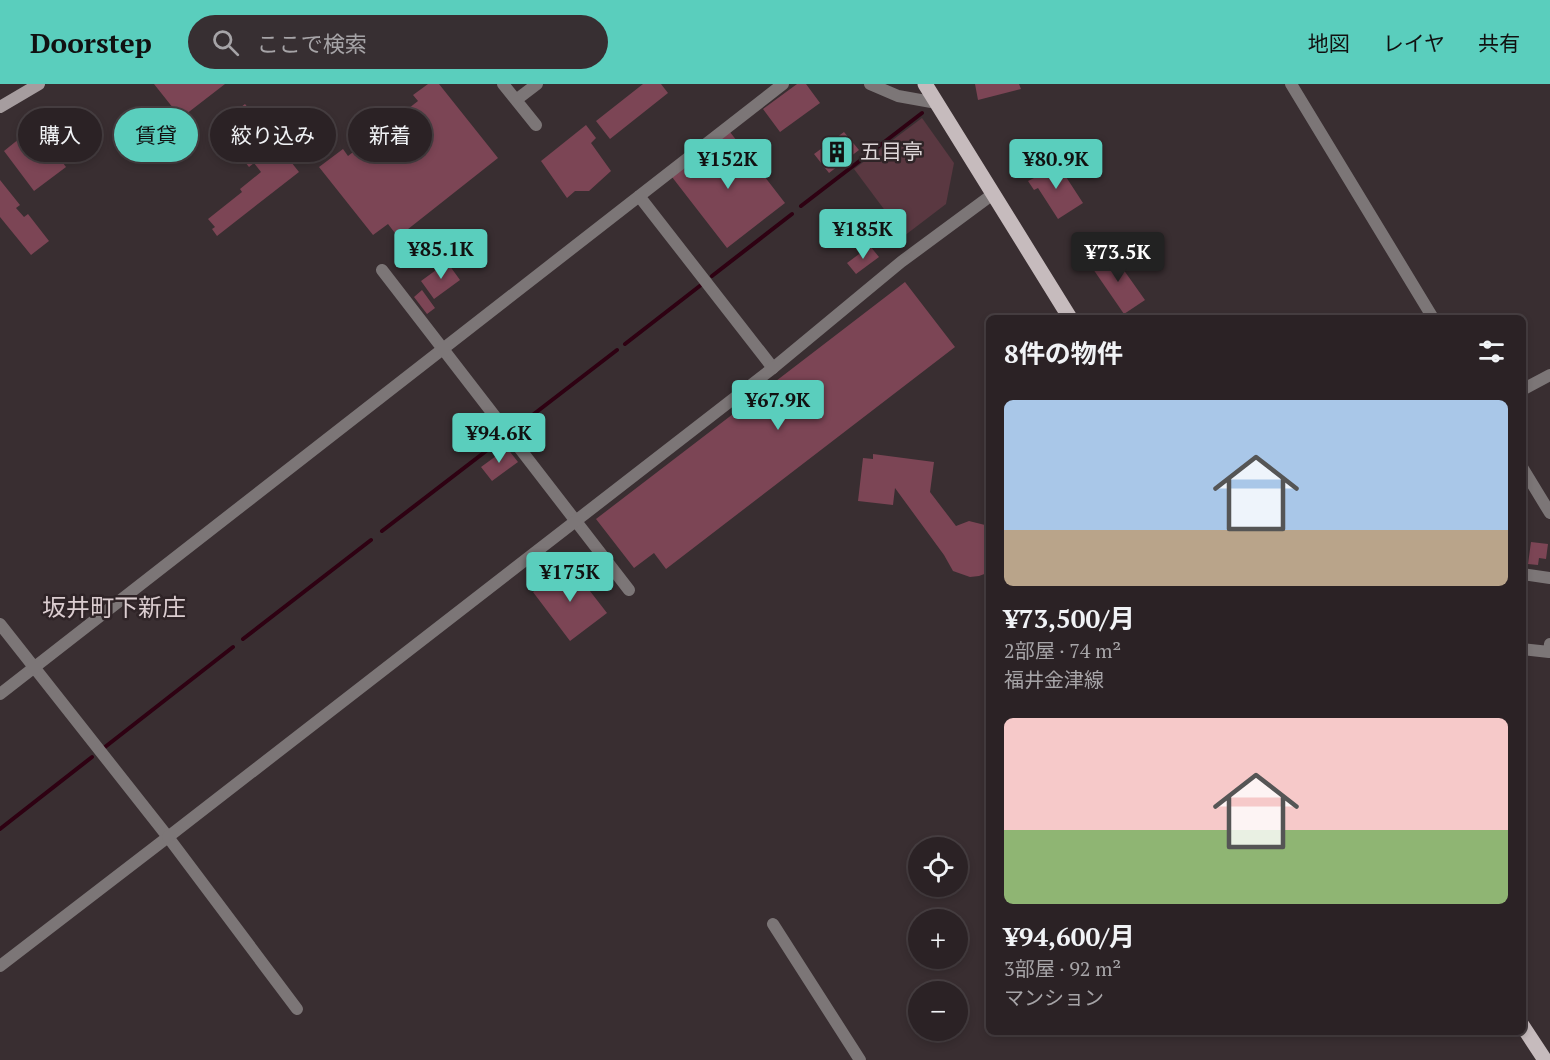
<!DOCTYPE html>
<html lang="ja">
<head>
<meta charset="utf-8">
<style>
	:root { --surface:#2b2225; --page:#372f32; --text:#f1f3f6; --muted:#a6a4a7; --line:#473f42; --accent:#5acebd }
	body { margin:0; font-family:"PT Serif","Noto Sans JP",serif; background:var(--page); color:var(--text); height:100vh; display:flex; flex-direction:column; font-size:22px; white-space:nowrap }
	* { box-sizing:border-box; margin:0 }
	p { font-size:20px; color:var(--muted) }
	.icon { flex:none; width:33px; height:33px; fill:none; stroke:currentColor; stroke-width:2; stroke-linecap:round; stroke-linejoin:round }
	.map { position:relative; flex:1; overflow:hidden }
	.sheet { position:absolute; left:986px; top:231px; width:540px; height:720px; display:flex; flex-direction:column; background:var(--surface); border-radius:9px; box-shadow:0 3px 9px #0003,0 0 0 2px var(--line) }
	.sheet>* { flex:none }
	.hud { position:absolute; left:18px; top:24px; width:570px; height:54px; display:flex; gap:12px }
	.tools { position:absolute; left:908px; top:753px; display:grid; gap:12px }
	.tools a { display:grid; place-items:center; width:60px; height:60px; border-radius:50%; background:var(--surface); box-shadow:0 3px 9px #0003,0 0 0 2px var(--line); font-size:30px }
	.price { position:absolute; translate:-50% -51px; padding:0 14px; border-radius:6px; background:var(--accent); color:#111; font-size:20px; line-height:39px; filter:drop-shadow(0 2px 3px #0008) }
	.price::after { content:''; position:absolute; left:50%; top:36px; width:18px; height:14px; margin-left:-9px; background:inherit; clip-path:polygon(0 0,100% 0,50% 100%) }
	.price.selected { background:#222; color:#fff }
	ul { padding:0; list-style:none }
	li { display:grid; align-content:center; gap:12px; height:318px; padding:0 18px }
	li span { display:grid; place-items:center; height:186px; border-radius:9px; color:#555 }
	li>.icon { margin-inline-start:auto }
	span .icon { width:108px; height:108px; fill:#fffc; stroke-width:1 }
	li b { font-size:26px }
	h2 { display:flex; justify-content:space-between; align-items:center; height:72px; padding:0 18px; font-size:26px }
	.tag { padding:0 21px; border-radius:27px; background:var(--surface); box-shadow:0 3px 9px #0003,0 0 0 2px var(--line); font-size:21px; line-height:54px }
	.tag.selected { background:var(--accent); color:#111 }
	header { display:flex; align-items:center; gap:36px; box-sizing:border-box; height:84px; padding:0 30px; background:var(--accent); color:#111 }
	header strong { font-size:28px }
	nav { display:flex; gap:33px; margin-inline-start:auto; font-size:21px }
	.search { width:420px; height:54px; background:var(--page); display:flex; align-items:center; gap:15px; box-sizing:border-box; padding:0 21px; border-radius:33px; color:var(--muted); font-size:22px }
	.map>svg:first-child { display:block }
	.green { fill:#5a3841 }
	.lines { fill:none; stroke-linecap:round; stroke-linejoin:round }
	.stream { stroke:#2e0112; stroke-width:4 }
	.building { fill:#7c4555 }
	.minor { stroke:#7c7677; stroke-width:12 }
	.tertiary { stroke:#7c7677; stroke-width:12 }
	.secondary { stroke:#a69d9f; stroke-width:12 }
	.primary { stroke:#c6bbbd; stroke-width:15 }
	.labels { text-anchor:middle; stroke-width:5; stroke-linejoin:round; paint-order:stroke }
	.poi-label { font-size:21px; fill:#ded7d9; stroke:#2f2427; text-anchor:start }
	.quarter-label { font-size:24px; fill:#dbcdd0; stroke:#2f2427 }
</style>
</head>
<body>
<header>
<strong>Doorstep</strong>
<div class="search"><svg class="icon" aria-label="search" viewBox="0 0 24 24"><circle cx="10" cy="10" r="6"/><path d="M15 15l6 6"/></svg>ここで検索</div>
<nav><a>地図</a><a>レイヤ</a><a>共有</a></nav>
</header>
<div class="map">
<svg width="1550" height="976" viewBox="0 0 1550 976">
	<rect width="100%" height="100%" fill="#392e31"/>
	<path class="green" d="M922 34 954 79 946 120 904 152 854 85Z"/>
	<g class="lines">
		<path class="stream" d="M801 122 922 29
			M712 192 792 130
			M625 260 701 201
			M517 343 617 266
			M382 447 503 354
			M243 555 371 456
			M105 663 233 563
			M0 745 92 673"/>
	</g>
	<path class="building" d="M154 0H225L181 34Z
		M428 0H439L498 74 398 153 388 140 373 151 319 83 343 65 348 72 418 17 413 11Z
		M643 0H661L668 9 610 55 596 37Z
		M797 0H806L820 19 780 48 763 25Z
		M975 0H1019L1021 5 978 16Z
		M245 20 299 88 217 152 212 145 215 143 208 135 242 108 240 105 261 88 254 79 249 83 224 51 227 49 219 40Z
		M586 41 596 54 591 59 611 87 589 107H575L567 114 541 77Z
		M35 42 66 83 34 107 4 67Z
		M730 48 785 119 727 164 672 93Z
		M844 48 859 66 829 89 814 70Z
		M1057 79 1083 119 1058 135 1038 104 1034 106 1028 97 1036 93 1034 89 1046 81 1048 85Z
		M0 96 20 121 16 124 24 133 28 130 49 157 31 171 0 133Z
		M870 162 879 173 856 190 847 179Z
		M1111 168 1145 216 1124 230 1091 182Z
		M447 178 460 196 434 215 421 197Z
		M905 198 955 263 666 485 654 469 634 484 596 435Z
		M422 206 435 224 427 230 414 213Z
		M507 364 518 378 492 397 481 383Z
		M873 370 934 378 930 408 956 442 969 437 985 441 988 439 987 489 979 492 970 493 953 487 944 471 895 404 893 421 858 417 863 374 873 375Z
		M1522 456H1528L1526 475H1522Z
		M1531 458 1548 460 1546 475 1539 474 1538 481 1528 480Z
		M569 480 607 529 570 557 533 508Z"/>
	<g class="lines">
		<path class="minor" d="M503 0 536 41
			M870 0 898 12 937 19
			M1291 0 1433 234
			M516 16 537 0
			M639 112 773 284
			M382 186 629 506
			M1522 306 1550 291
			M1522 383 1550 429
			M1522 490 1550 494
			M0 540 168 753 297 925
			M1522 565 1549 568 1550 560
			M0 610 783 0
			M773 840 860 976
			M0 882 168 753"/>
		<path class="tertiary" d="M168 753 773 284 901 178 993 110"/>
		<path class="secondary" d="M0 23 39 0"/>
		<path class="primary" d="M925 0 1070 234
			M1522 941 1545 976"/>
	</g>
	<defs>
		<symbol id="building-square" viewBox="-11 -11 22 22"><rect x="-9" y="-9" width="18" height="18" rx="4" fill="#5acebd" stroke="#2f2427"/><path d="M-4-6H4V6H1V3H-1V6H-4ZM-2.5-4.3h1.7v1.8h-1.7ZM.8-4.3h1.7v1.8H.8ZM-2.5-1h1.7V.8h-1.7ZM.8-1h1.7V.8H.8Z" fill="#111"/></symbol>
	</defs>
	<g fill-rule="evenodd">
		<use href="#building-square" x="818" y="49" width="38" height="38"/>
	</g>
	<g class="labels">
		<g class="poi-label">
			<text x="860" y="75">五目亭</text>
		</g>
		<g class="quarter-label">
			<text x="114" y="532">坂井町下新庄</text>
		</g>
	</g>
</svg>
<div class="tools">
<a><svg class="icon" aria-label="locate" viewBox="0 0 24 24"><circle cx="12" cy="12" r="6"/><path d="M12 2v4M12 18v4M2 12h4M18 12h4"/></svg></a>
<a>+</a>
<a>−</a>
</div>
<b class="price" style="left:728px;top:106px">¥152K</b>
<b class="price" style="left:1056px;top:106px">¥80.9K</b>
<b class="price" style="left:863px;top:176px">¥185K</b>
<b class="price" style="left:441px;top:196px">¥85.1K</b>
<b class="price selected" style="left:1118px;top:199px">¥73.5K</b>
<b class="price" style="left:778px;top:347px">¥67.9K</b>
<b class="price" style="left:499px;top:380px">¥94.6K</b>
<b class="price" style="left:570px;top:519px">¥175K</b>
<div class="hud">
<a class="tag">購入</a>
<a class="tag selected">賃貸</a>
<a class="tag">絞り込み</a>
<a class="tag">新着</a>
</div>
<section class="sheet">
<h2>8件の物件<svg class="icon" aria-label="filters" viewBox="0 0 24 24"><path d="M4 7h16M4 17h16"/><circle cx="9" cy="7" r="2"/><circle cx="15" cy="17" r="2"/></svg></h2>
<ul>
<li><span style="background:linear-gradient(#a9c7e8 70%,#b9a48a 0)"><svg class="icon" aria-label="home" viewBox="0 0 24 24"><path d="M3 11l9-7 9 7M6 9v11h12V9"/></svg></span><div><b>¥73,500/月</b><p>2部屋 · 74 m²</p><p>福井金津線</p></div></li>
<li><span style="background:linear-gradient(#f6c9c9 60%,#8fb573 0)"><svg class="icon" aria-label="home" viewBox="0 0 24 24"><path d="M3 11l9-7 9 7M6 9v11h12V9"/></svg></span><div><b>¥94,600/月</b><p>3部屋 · 92 m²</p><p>マンション</p></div></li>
</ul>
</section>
</div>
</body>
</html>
